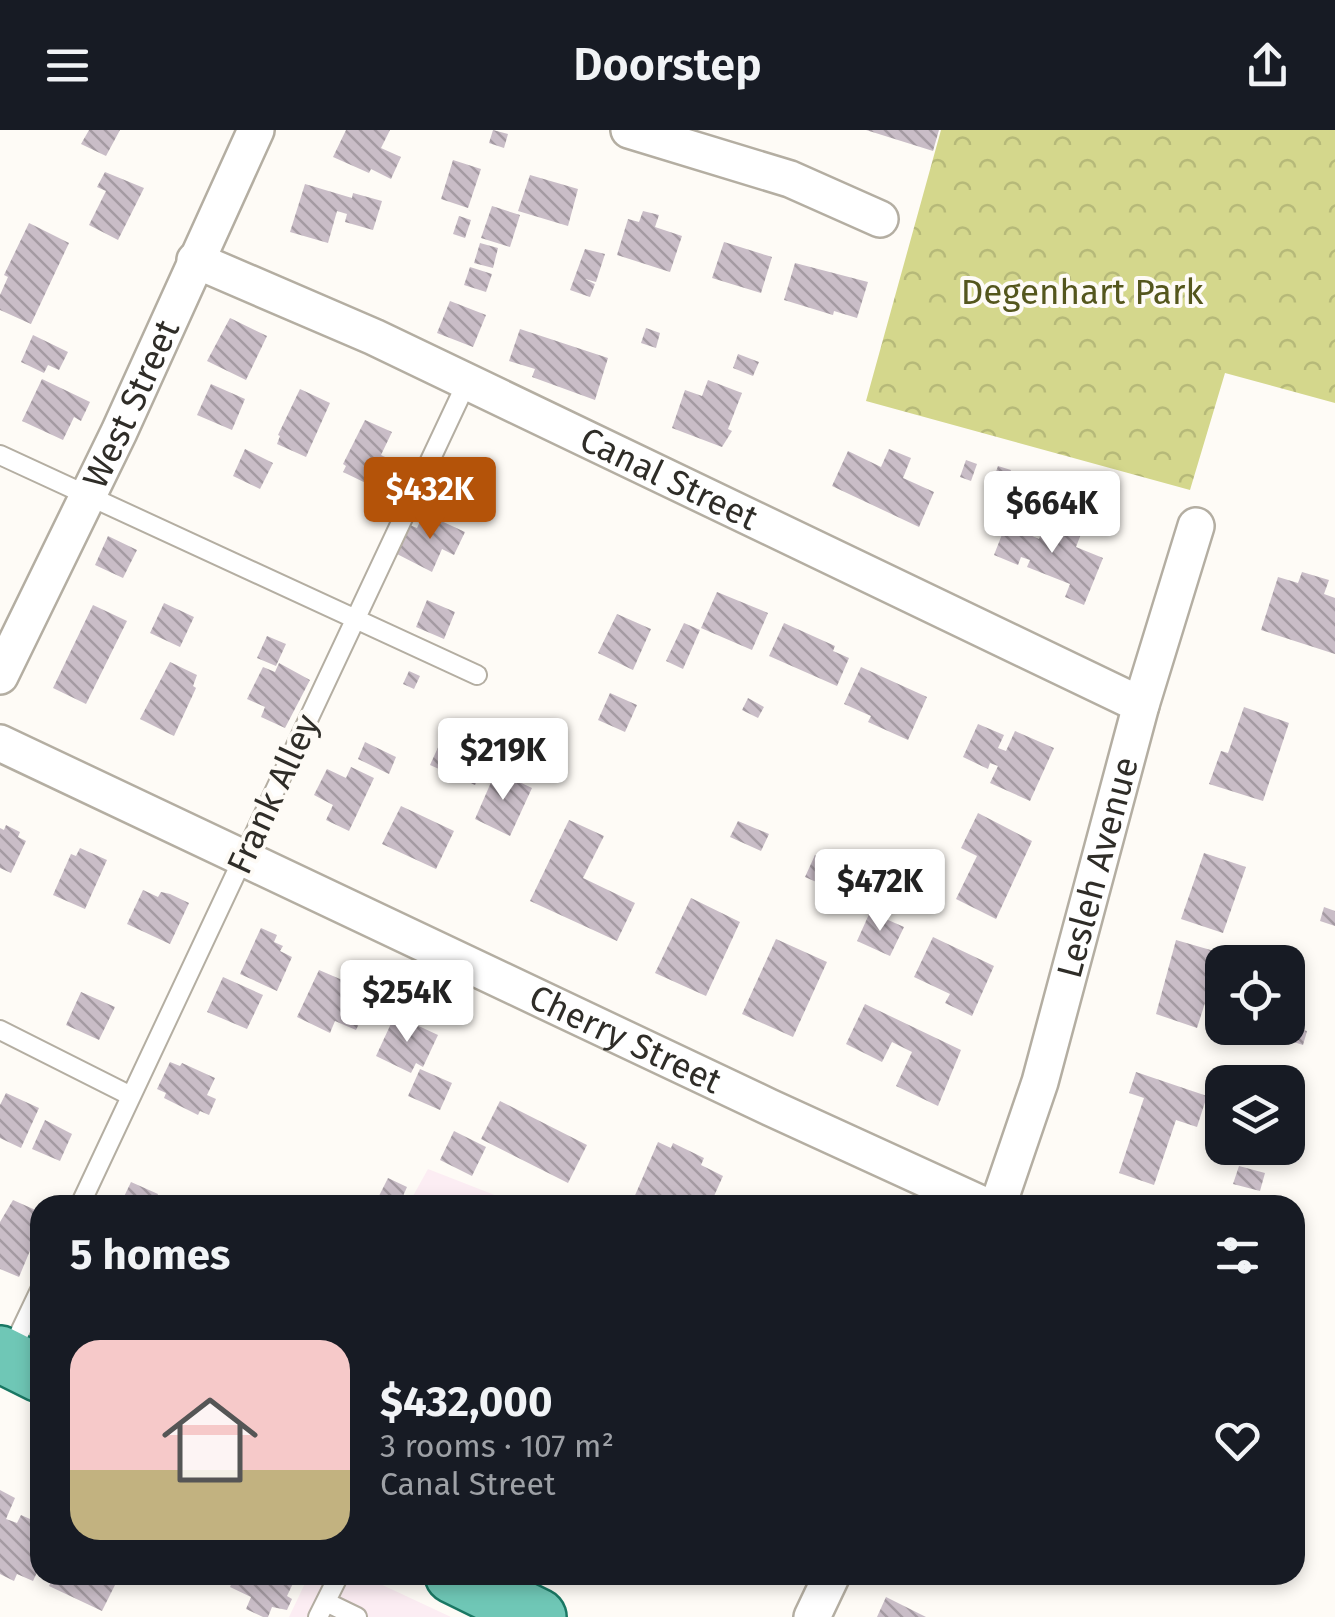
<!DOCTYPE html>
<html lang="en">
<head>
<meta charset="utf-8">
<style>
	:root { --surface:#171b24; --page:#20242c; --text:#f1f3f6; --muted:#9ea1a6; --accent:#b45309 }
	body { margin:0; font-family:"Fira Sans",sans-serif; background:var(--page); color:var(--text); height:100vh; display:flex; flex-direction:column; font-size:38px; white-space:nowrap }
	* { box-sizing:border-box; margin:0 }
	p { font-size:32px; color:var(--muted) }
	.icon { flex:none; width:55px; height:55px; fill:none; stroke:currentColor; stroke-width:2; stroke-linecap:round; stroke-linejoin:round }
	.map { position:relative; flex:1; overflow:hidden }
	.panel { position:absolute; left:30px; top:1065px; width:1275px; height:390px; display:flex; flex-direction:column; background:var(--surface); border-radius:30px; box-shadow:0 5px 15px #0003 }
	.panel>* { flex:none }
	.fabs { position:absolute; left:1205px; top:815px; display:grid; gap:20px }
	.fabs a { display:grid; place-items:center; width:100px; height:100px; border-radius:20px; background:var(--surface); box-shadow:0 5px 15px #0003; font-size:50px }
	.price { position:absolute; translate:-50% -85px; padding:0 22px; border-radius:10px; background:#fff; color:#222; font-size:32px; line-height:65px; filter:drop-shadow(0 2px 5px #0008) }
	.price::after { content:''; position:absolute; left:50%; top:60px; width:30px; height:22px; margin-left:-15px; background:inherit; clip-path:polygon(0 0,100% 0,50% 100%) }
	.price.selected { background:var(--accent); color:#fff }
	ul { padding:0; list-style:none }
	li { display:flex; align-items:center; gap:30px; height:250px; padding:0 40px }
	li span { display:grid; place-items:center; flex:none; width:280px; height:200px; border-radius:30px; color:#555 }
	li>.icon { margin-inline-start:auto }
	span .icon { width:120px; height:120px; fill:#fffc; stroke-width:1 }
	li b { font-size:42px }
	h2 { display:flex; justify-content:space-between; align-items:center; height:120px; padding:0 40px; font-size:42px }
	header { display:flex; justify-content:space-between; align-items:center; height:130px; padding:0 40px; background:var(--surface); font-size:45px; font-weight:600 }
	.map>svg:first-child { display:block }
	.commercial { fill:#fcedf3 }
	.park { fill:url(#park-crowns) }
	.building { fill:url(#building-back-hatch) }
	.lines { fill:none; stroke-linecap:round; stroke-linejoin:round }
	.lane-casing { stroke:#b4aea2; stroke-width:22 }
	.street-casing { stroke:#b4aea2; stroke-width:40 }
	.primary-casing { stroke:#1a7864; stroke-width:60 }
	.lane { stroke:#fff; stroke-width:18 }
	.street { stroke:#fff; stroke-width:35 }
	.primary { stroke:#6fc7b6; stroke-width:55 }
	.labels { text-anchor:middle; stroke-width:8; stroke-linejoin:round; paint-order:stroke }
	.park-label { font-size:35px; fill:#54561d; stroke:#fefbf6 }
	.street-label { font-size:35px; fill:#2f2d28; stroke:#fefbf6 }
</style>
</head>
<body>
<header><svg class="icon" aria-label="menu" viewBox="0 0 24 24"><path d="M4 6h16M4 12h16M4 18h16"/></svg>Doorstep<svg class="icon" aria-label="share" viewBox="0 0 24 24"><path d="M12 15V3M7 8l5-5 5 5M5 13v7h14v-7"/></svg></header>
<div class="map">
<svg width="1335" height="1487" viewBox="0 0 1335 1487">
	<defs>
		<pattern id="park-crowns" width="20" height="18" patternUnits="userSpaceOnUse" patternTransform="scale(2.5)"><rect width="20" height="18" fill="#d4d78c"/><path d="M2 6a3 3 0 1 1 6 0M12 15a3 3 0 1 1 6 0" fill="none" stroke="#b6b979"/></pattern>
		<pattern id="building-back-hatch" width="6" height="6" patternUnits="userSpaceOnUse" patternTransform="scale(2.5)"><rect width="6" height="6" fill="#c9bdc7"/><path d="M-1 5l2 2M0 0l6 6M5-1l2 2" fill="none" stroke="#a49aa2"/></pattern>
	</defs>
	<rect width="100%" height="100%" fill="#fefbf6"/>
	<path class="commercial" d="M428 1039 520 1075H408Z
		M309 1445H361L451 1487H289Z"/>
	<path class="park" d="M941 0H1335V273L1225 243 1190 360 866 271Z"/>
	<path class="building" d="M89 0H120L106 26 81 14Z
		M346 0H390L381 18 401 27 391 49 371 39 369 43 333 27Z
		M493 0 508 4 504 18 489 13Z
		M866 0H939L933 21Z
		M453 30 481 39 468 78 441 69Z
		M105 42 144 58 118 110 89 95 106 61 97 57Z
		M530 45 578 59 568 96 518 81Z
		M305 54 352 68 353 63 382 71 373 100 345 92 347 84 337 81 328 113 290 102Z
		M492 76 520 85 510 117 481 108Z
		M643 81 659 85 655 97 682 106 670 142 617 125 628 89 639 92Z
		M459 86 471 90 465 108 453 104Z
		M29 93 69 113 31 194 0 180V165L8 147 4 145Z
		M724 112 772 127 761 163 712 148Z
		M480 113 498 118 493 138 474 133Z
		M585 119 605 124 596 152 585 149 595 154 590 167 570 160Z
		M795 133 868 152 857 188 834 181 833 185 784 170Z
		M470 137 492 144 486 162 464 155Z
		M450 171 486 185 473 217 437 203Z
		M230 188 267 206 246 250 207 231Z
		M646 198 660 203 656 218 641 213Z
		M520 199 608 228 595 270 532 247 535 239 509 231Z
		M33 205 68 222 59 240 48 235 44 243 21 232Z
		M738 224 759 232 753 246 733 238Z
		M42 249 90 272 81 291 74 287 63 310 22 291Z
		M708 250 742 263 728 299 732 301 722 317 672 298 685 260 702 266Z
		M211 254 245 269 232 300 197 285Z
		M300 259 330 273 306 327 277 314 280 306 278 305Z
		M365 290 392 302 381 325 385 327 372 356 343 342 346 336 343 334Z
		M245 319 273 333 260 359 233 346Z
		M889 319 911 328 903 348 934 362 919 397 832 356 848 321 881 337Z
		M966 330 977 334 971 351 960 347Z
		M998 336 1011 340 1005 358 992 353Z
		M424 383 465 402 454 425 442 419 432 442 397 424 410 395 417 398Z
		M1008 389 1032 398 1030 405 1039 409 1047 390 1081 404 1076 417 1103 428 1084 475 1065 467 1070 454 1027 437 1030 430 1021 427 1018 435 994 425Z
		M108 406 137 420 123 448 95 435Z
		M1302 442 1329 450 1324 464 1335 468V524L1261 500 1278 447 1298 453Z
		M717 462 768 483 752 520 701 498Z
		M427 470 455 482 444 509 416 497Z
		M164 473 194 487 180 517 150 503Z
		M93 475 127 491 86 574 53 558Z
		M617 484 651 499 633 540 598 523Z
		M684 493 700 500 683 539 666 531Z
		M784 493 835 516 833 521 849 528 837 556 769 526Z
		M267 506 286 514 276 536 257 528Z
		M170 532 197 545 193 556 196 558 174 606 140 589Z
		M279 533 310 550 285 598 261 587 265 577 247 569 263 537 275 542Z
		M861 537 927 567 908 610 868 592 871 586 844 574Z
		M409 541 420 546 414 559 403 554Z
		M610 563 637 575 625 602 598 590Z
		M748 568 764 577 758 588 742 580Z
		M1244 577 1289 593 1263 671 1209 654 1221 621 1228 623Z
		M978 594 1004 605 998 618 1006 621 1015 601 1054 618 1030 671 990 653 998 636 990 633 988 639 963 627Z
		M445 602 490 623 475 655 430 635Z
		M365 612 396 627 389 644 358 629Z
		M351 637 374 648 349 701 326 690 333 675 314 665 327 639 346 648Z
		M496 641 532 658 510 706 475 689Z
		M401 676 454 701 436 739 382 714Z
		M978 683 1032 711 996 789 956 769 977 726 961 718Z
		M569 690 604 706 583 748 635 773 617 811 530 771Z
		M738 691 769 704 761 721 730 707Z
		M6 695 20 702 18 707 26 711 11 743 0 738V698L4 700Z
		M80 718 107 730 85 779 53 765 71 724 76 726Z
		M1204 723 1246 737 1223 803 1181 789Z
		M815 725 848 741 839 762 805 747Z
		M143 760 158 767 161 762 170 764 189 773 170 814 127 794Z
		M691 768 740 792 706 866 655 843Z
		M1324 777 1335 781V796L1320 791Z
		M870 782 904 797 890 826 857 811Z
		M261 798 277 805 274 812 283 816 280 821 292 827 277 861 240 844Z
		M933 807 994 836 972 886 945 873 950 864 914 847Z
		M776 809 827 832 793 907 742 884Z
		M1176 810 1221 823 1197 898 1156 884Z
		M319 840 354 855 356 851 375 860 356 900 335 891 330 903 297 887Z
		M223 847 263 865 247 899 207 882Z
		M81 862 115 877 99 910 66 895Z
		M865 874 961 920 938 976 896 956 912 922 892 912 882 932 846 914Z
		M395 885 438 905 423 937 416 933 411 943 376 926Z
		M1289 896 1307 901 1303 915 1284 909Z
		M170 932 180 936 182 933 215 948 207 965 216 969 209 985 200 981 198 985 164 968 166 963 157 959Z
		M420 939 452 953 440 980 408 966Z
		M1136 942 1207 966 1197 997 1176 990 1154 1055 1119 1043 1144 968 1129 963Z
		M6 963 39 978 21 1018 0 1008V975Z
		M500 971 587 1015 568 1053 481 1009Z
		M45 990 72 1004 60 1031 32 1019Z
		M454 1001 486 1017 472 1046 440 1030Z
		M658 1012 671 1018 673 1013 704 1028 701 1035 723 1046 710 1075H690L679 1070 677 1075H645L633 1070Z
		M1239 1036 1265 1043 1260 1061 1233 1054Z
		M388 1048 407 1057 399 1075 378 1068Z
		M131 1052 158 1064 154 1075H120Z
		M13 1070 40 1082V1097L19 1147 0 1139V1092Z
		M0 1360 15 1368 6 1389 17 1393 21 1385 39 1393 36 1401 40 1402V1436L33 1451 17 1444 14 1451 0 1444Z
		M54 1445H120L102 1481 49 1456Z
		M235 1445 296 1447 287 1466 292 1469 287 1480 272 1477 268 1487H263L246 1479 251 1467 230 1457Z
		M886 1467 926 1487H877Z"/>
	<g class="lines">
		<defs>
			<path id="lane" d="M0 325 477 545
				M0 900 131 966
				M80 1075 466 254
				M10 1223 40 1160
				M326 1472 357 1487
				M318 1487 339 1445"/>
			<g id="street">
				<path d="M629 0 790 49 880 89"/>
				<path id="s1" d="M195 130 374 207 1141 575"/>
				<path id="s2" d="M0 546 119 302 256 0"/>
				<path id="s3" d="M0 613 769 977 983 1075"/>
				<path id="s4" d="M998 1075 1040 952 1141 575 1196 396"/>
				<path d="M812 1487 832 1445"/>
			</g>
			<path id="primary" d="M0 1224 40 1244
				M453 1445 538 1487"/>
		</defs>
		<use href="#lane" class="lane-casing"/>
		<use href="#street" class="street-casing"/>
		<use href="#primary" class="primary-casing"/>
		<use href="#lane" class="lane"/>
		<use href="#street" class="street"/>
		<use href="#primary" class="primary"/>
	</g>
	<g class="labels">
		<g class="park-label">
			<text x="1082" y="174">Degenhart Park</text>
		</g>
		<g class="street-label">
			<text dy="12" stroke="none"><textPath href="#s2" startOffset="302">West Street</textPath></text>
			<text dy="12" stroke="none"><textPath href="#s1" startOffset="522">Canal Street</textPath></text>
			<text transform="translate(273 664) rotate(-65)" y="12">Frank Alley</text>
			<text dy="12" stroke="none"><textPath href="#s4" startOffset="352">Lesleh Avenue</textPath></text>
			<text dy="12" stroke="none"><textPath href="#s3" startOffset="692">Cherry Street</textPath></text>
		</g>
	</g>
</svg>
<div class="fabs">
<a><svg class="icon" aria-label="locate" viewBox="0 0 24 24"><circle cx="12" cy="12" r="6"/><path d="M12 2v4M12 18v4M2 12h4M18 12h4"/></svg></a>
<a><svg class="icon" aria-label="layers" viewBox="0 0 24 24"><path d="M12 4l9 5-9 5-9-5zM3 14l9 5 9-5"/></svg></a>
</div>
<b class="price selected" style="left:430px;top:412px">$432K</b>
<b class="price" style="left:1052px;top:426px">$664K</b>
<b class="price" style="left:503px;top:673px">$219K</b>
<b class="price" style="left:880px;top:804px">$472K</b>
<b class="price" style="left:407px;top:915px">$254K</b>
<section class="panel">
<h2>5 homes<svg class="icon" aria-label="filters" viewBox="0 0 24 24"><path d="M4 7h16M4 17h16"/><circle cx="9" cy="7" r="2"/><circle cx="15" cy="17" r="2"/></svg></h2>
<ul>
<li><span style="background:linear-gradient(#f6c9c9 65%,#c2b280 0)"><svg class="icon" aria-label="home" viewBox="0 0 24 24"><path d="M3 11l9-7 9 7M6 9v11h12V9"/></svg></span><div><b>$432,000</b><p>3 rooms · 107 m²</p><p>Canal Street</p></div><svg class="icon" aria-label="heart" viewBox="0 0 24 24"><path d="M12 20l-8-8c-3-5 5-10 8-4 3-6 11-1 8 4z"/></svg></li>
</ul>
</section>
</div>
</body>
</html>
